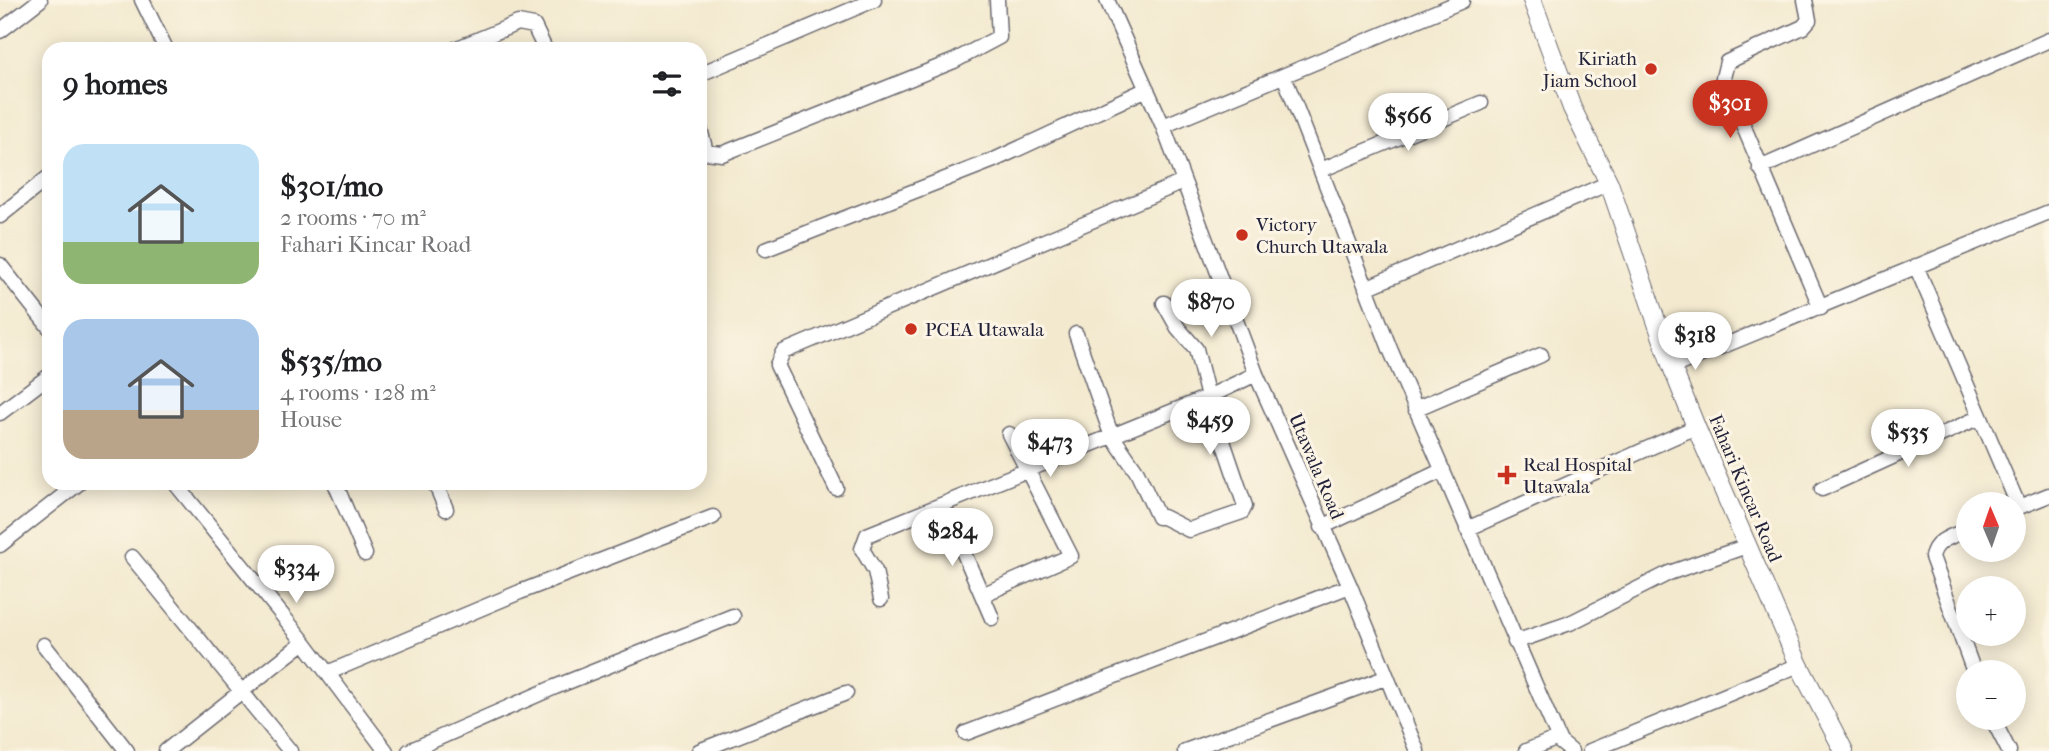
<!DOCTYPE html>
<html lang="en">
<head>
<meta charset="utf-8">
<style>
	:root { --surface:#fff; --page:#f2f2f2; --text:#202124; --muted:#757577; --accent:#c8321e }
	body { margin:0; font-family:"IM FELL French Canon",serif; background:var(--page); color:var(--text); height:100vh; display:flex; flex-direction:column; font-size:26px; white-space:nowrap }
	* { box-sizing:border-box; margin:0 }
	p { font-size:23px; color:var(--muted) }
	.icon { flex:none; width:38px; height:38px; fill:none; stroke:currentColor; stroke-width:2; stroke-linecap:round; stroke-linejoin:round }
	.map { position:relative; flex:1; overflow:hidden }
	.side { position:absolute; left:42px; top:42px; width:665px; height:448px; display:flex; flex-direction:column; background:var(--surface); border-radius:21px; box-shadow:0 4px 18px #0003 }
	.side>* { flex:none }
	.needle { width:46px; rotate:358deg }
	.controls { position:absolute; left:1956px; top:492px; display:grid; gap:14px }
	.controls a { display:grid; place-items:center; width:70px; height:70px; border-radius:50%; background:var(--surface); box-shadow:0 4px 18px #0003; font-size:35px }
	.price { position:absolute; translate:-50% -60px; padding:0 16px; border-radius:24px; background:#fff; color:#222; font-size:23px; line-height:46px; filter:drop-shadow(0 2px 4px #0008) }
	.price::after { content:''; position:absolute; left:50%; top:42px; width:21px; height:16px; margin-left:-10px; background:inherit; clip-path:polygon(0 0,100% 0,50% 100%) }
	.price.selected { background:var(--accent); color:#fff }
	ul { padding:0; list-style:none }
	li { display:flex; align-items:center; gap:21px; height:175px; padding:0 21px }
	li span { display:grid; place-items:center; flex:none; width:196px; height:140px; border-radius:21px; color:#555 }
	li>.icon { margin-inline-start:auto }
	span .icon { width:84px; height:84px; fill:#fffc; stroke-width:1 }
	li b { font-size:30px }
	h2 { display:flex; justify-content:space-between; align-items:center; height:84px; padding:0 21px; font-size:30px }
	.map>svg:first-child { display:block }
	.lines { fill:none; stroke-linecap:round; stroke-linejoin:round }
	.minor-casing { stroke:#6b686f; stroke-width:17 }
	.tertiary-casing { stroke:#6b686f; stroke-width:20 }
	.minor { stroke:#fff; stroke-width:14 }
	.tertiary { stroke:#fff; stroke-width:18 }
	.poi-dot { fill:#c8321e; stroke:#fcf5e5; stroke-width:2.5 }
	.labels { text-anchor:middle; stroke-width:6; stroke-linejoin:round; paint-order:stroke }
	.poi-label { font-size:19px; fill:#22223b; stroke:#fcf5e5; text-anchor:start }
	.street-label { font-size:19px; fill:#22223b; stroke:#fcf5e5 }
</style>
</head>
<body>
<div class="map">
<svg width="2049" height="751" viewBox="0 0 2049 751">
	<rect width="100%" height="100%" fill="#fcf5e5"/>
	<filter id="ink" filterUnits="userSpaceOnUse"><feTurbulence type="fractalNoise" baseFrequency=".0143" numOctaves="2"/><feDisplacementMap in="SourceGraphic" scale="14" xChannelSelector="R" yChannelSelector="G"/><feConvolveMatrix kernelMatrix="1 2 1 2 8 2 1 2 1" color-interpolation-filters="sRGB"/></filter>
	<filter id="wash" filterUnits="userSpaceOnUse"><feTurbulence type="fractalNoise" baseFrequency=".00686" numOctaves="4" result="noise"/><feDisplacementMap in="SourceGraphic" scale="28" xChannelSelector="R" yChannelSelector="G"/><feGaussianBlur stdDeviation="1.57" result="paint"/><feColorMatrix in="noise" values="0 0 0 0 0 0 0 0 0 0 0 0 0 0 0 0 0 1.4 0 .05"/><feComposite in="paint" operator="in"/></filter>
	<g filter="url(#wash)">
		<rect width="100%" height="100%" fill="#f3e9cf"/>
	</g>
	<g filter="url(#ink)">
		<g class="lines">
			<defs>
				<path id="minor" d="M142 0 166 49
					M1107 0 1163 126 1256 374 1350 586 1417 751
					M1805 0 1809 20 1803 27 1727 62 1723 78 1821 308
					M0 31 40 0
					M455 49 518 23 534 26 545 49
					M700 74 874 0
					M1284 76 1390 349 1560 742 1571 751
					M1163 126 1462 1
					M700 129 706 152 722 154 954 61 999 37 997 0
					M1760 168 2049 40
					M1321 170 1481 103
					M0 216 49 177
					M766 249 994 160 1147 89
					M0 265 49 327
					M1916 266 2019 507
					M1366 288 1609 183
					M1076 334 1111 434 1137 472 1158 517H1163L1189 530 1242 512 1245 506 1208 397 1196 349 1178 328 1164 303
					M1672 367 2049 212
					M1415 409 1541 355
					M0 413 49 376
					M175 483 304 642 386 751
					M335 483 365 554
					M435 483 446 509
					M836 488 777 365 783 352 1183 182
					M1822 489 1980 417
					M943 505 992 618
					M2014 509 2049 495
					M1322 527 1443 470
					M1467 529 1696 427
					M1969 529C1954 536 1935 539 1932 557L1974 672
					M0 545 79 483
					M132 557 290 751
					M982 595 1071 556 1009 434
					M881 599 875 571 862 549 867 535 1208 397 1256 374
					M1515 642 1570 623 1669 573 1747 546
					M44 645 127 751
					M327 673 520 592 713 517
					M1992 718 2009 751
					M966 733 1350 586
					M166 751 304 642
					M409 751 555 687 733 616
					M699 751 846 693
					M1185 751 1385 678
					M1526 751 1558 738
					M1590 751 1799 665"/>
				<path id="tertiary" d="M1532 0 1572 108 1609 183 1672 367 1696 427 1799 665 1844 751"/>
			</defs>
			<use href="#minor" class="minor-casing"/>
			<use href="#tertiary" class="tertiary-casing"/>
			<use href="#minor" class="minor"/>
			<use href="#tertiary" class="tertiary"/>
		</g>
	</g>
	<g class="poi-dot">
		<circle cx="1651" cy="69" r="7"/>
		<circle cx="1242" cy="235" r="7"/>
		<circle cx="911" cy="329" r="7"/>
		<path d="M1503.5 464.5h7v7h7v7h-7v7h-7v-7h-7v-7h7z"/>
	</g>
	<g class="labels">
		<g class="poi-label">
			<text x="1637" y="65" text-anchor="end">Kiriath<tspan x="1637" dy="22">Jiam School</tspan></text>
			<text x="1256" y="231">Victory<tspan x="1256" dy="22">Church Utawala</tspan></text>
			<text x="925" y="336">PCEA Utawala</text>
			<text x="1523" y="471">Real Hospital<tspan x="1523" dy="22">Utawala</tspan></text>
		</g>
		<g class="street-label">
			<text transform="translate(1317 466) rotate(67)" y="7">Utawala Road</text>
			<text transform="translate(1746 488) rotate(67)" y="7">Fahari Kincar Road</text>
		</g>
	</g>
</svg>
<div class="controls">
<a><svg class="needle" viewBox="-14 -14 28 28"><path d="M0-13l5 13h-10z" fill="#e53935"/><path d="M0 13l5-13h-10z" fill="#757577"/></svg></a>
<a>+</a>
<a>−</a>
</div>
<b class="price selected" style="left:1730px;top:140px">$301</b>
<b class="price" style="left:1408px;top:153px">$566</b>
<b class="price" style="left:1211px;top:339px">$870</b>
<b class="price" style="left:1695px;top:372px">$318</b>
<b class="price" style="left:1210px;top:457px">$459</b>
<b class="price" style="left:1908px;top:469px">$535</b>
<b class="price" style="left:1050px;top:479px">$473</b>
<b class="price" style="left:952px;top:568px">$284</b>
<b class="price" style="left:296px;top:605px">$334</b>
<section class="side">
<h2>9 homes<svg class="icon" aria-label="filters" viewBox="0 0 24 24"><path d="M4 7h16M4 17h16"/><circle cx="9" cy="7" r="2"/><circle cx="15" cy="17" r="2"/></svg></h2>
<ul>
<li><span style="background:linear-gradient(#bfe0f5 70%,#8fb573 0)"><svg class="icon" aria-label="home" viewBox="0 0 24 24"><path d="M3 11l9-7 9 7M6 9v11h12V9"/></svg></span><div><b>$301/mo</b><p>2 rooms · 70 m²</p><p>Fahari Kincar Road</p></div></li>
<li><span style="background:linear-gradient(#a9c7e8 65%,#b9a48a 0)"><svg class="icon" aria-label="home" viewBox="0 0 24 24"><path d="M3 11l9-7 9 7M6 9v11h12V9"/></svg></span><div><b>$535/mo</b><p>4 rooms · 128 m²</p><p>House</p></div></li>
</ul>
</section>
</div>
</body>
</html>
